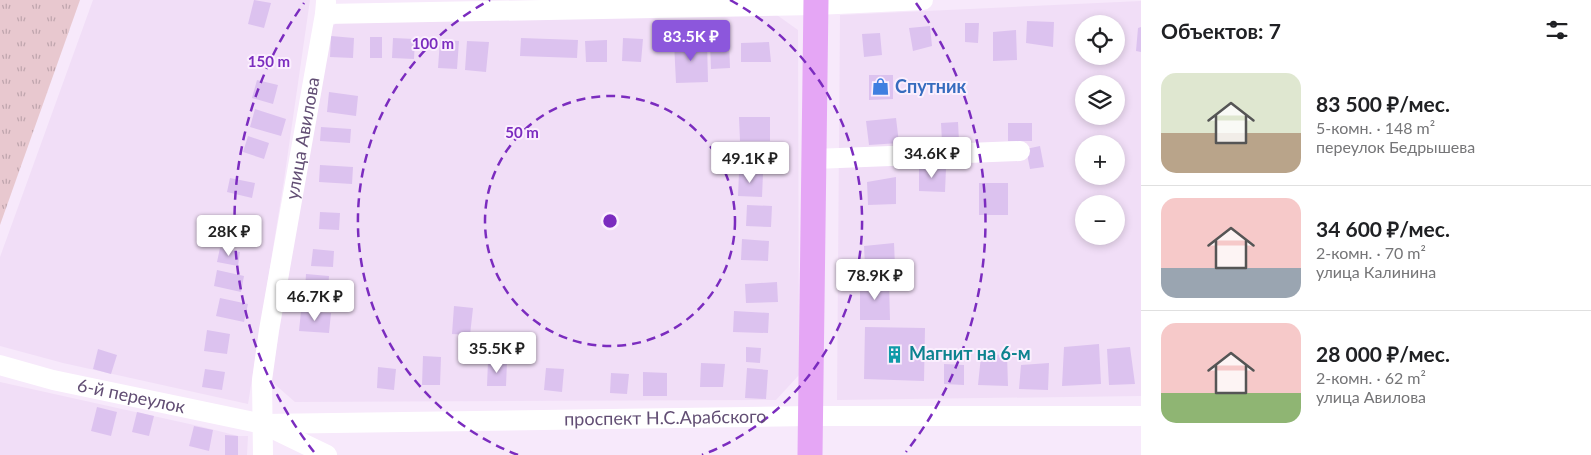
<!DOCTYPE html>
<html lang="ru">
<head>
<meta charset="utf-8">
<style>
	:root { --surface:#fff; --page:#f2f2f2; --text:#202124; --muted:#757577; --line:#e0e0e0; --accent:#8c57dc }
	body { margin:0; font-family:Lato,sans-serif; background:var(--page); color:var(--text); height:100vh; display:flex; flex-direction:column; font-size:19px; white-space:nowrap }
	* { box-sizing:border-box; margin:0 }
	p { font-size:16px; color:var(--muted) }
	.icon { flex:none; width:28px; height:28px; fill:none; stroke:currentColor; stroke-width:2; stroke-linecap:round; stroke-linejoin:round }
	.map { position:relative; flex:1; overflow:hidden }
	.sheet { display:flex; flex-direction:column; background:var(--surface); width:450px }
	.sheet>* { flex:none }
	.controls { position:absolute; left:1075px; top:15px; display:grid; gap:10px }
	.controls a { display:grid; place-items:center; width:50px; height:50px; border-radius:50%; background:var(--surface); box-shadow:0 2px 8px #0003; font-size:25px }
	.price { position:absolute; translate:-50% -42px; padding:0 11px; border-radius:5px; background:#fff; color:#222; font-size:16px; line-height:32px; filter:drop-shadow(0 1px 2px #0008) }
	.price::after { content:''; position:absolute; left:50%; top:30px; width:15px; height:11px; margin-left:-8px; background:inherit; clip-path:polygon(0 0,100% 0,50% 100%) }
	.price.selected { background:var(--accent); color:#fff }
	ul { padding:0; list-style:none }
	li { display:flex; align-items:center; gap:15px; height:125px; padding:0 20px }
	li+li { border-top:1px solid var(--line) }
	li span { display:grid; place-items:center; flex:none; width:140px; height:100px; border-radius:15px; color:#555 }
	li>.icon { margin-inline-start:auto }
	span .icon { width:60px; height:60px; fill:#fffc; stroke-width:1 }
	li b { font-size:21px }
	h2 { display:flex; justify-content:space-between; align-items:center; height:60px; padding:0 20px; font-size:21px }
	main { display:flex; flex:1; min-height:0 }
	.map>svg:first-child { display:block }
	.residential { fill:#f1def7; fill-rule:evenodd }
	.grass { fill:url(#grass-tufts) }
	.building { fill:#dcc2ef }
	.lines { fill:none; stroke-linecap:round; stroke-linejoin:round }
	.minor { stroke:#fff; stroke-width:20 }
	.major { stroke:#e5a6f5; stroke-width:25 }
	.ring { fill:none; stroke:#7b2cbf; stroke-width:2.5; stroke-dasharray:9 6 }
	.labels { text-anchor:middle; stroke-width:4; stroke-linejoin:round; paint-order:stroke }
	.shop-label { font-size:18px; font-weight:bold; fill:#366cbe; stroke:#fbeffe; text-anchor:start }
	.street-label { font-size:18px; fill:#624e74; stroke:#fbeffe }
	.culture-label { font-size:18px; font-weight:bold; fill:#0d838f; stroke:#fbeffe; text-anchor:start }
	.centre { fill:#7b2cbf; stroke:#fbeffe; stroke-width:2.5 }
	.ring-label { font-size:15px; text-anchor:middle; font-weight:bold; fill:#7b2cbf; stroke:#fbeffe; stroke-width:4; stroke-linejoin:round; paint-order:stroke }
</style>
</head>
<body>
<main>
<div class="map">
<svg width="1141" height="455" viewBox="0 0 1141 455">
	<defs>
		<pattern id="grass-tufts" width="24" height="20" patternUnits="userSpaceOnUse" patternTransform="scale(1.25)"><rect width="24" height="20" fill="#e8c8cf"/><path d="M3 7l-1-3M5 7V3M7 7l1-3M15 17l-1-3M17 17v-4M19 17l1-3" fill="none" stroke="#bfa5ad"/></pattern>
	</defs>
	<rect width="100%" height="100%" fill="#f7e9fb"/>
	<path class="residential" d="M93 0H310L284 180 248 404 63 363 0 346V257Z
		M1141 1V396L837 400 840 15ZM1084 24H1116V56H1084ZM1084 84H1116V116H1084ZM1084 144H1116V176H1084ZM1084 204H1116V236H1084Z
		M777 15 798 30 799 375 776 400 295 402 271 381 329 29 340 20Z
		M0 382 203 427 238 436H248L247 455H0Z"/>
	<path class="grass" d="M0 0H80L0 225Z"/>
	<path class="building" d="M254 0 271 3 264 28 248 24Z
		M1027 21 1054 22 1053 47 1026 43Z
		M965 23H979L978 43 965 42Z
		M930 26 932 46 913 51 909 28Z
		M1141 27V52L1136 51 1138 28Z
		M1016 30 1017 60 993 61V32Z
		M880 33 882 55 864 57 862 34Z
		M331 36 354 38 353 58 330 57Z
		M370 37H382V58H370Z
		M393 38 415 39 414 59 392 58Z
		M521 38 578 40 577 58 520 56Z
		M623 38 643 39 641 62 622 61Z
		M440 40 459 41 457 69 438 68Z
		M607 40V62H586L585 41Z
		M729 40 730 68 711 69 710 41Z
		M467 41 489 42 486 72 465 70Z
		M707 41 708 82 676 83 674 42Z
		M769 42 771 62H741V43Z
		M869 75H893V99L869 100Z
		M257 80 278 85 273 104 252 98Z
		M329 92 358 96 356 116 327 112Z
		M255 109 286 119 281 136 250 127Z
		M739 117H770V141H740Z
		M896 118 899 143 869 145 866 121Z
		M958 122 959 141 942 142 941 123Z
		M1008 123H1032V141H1008Z
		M321 127 351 129 350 143 320 141Z
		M248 136 269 143 264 159 243 152Z
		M1040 146 1044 167 1030 169 1026 149Z
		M320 165 353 167 352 184 319 182Z
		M919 167 946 168 945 192 919 191Z
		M739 172 763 173 762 197 738 196Z
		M896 177V204L868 205 867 182Z
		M230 178 255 183 252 198 227 192Z
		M979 183H1008V215H979Z
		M747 205 772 206 771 227 746 226Z
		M320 212 340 213 339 230 319 229Z
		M234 214 254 218 250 237 230 233Z
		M742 239 769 241 768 261 741 260Z
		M894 243 895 266 865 267 864 246Z
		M220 248 240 252 238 266 217 262Z
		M313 249 334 251 333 267 311 266Z
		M217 270 244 276 241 292 214 286Z
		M306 274 329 276 328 291 305 290Z
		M777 282 778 302 746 303 745 284Z
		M889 282 890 320H860V283Z
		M220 298 248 304 244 322 216 316Z
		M454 306 473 308 470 335 452 334Z
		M301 311 331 313 329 333 299 331Z
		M734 311 769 313 768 333 733 332Z
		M865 327 925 328 924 381 864 379Z
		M207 330 230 334 227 354 204 351Z
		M1099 344 1101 384 1062 386 1064 347Z
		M746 347 761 348 760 363 746 362Z
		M1130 347 1135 384 1109 385 1107 349Z
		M98 349 117 355 111 374 93 369Z
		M1007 354 1008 386 978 385 981 356Z
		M423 356 441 357 440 385H422Z
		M488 361H507L506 386H487Z
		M701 363 725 364 723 387H700Z
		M1049 363 1048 390 1019 389 1021 365Z
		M944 364 964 365V385L944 384Z
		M378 367 396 369 394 390 377 388Z
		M546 368 564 369 562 392 544 390Z
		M747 368 768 370 766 399 745 398Z
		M205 369 225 372 222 390 202 387Z
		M643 372 667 373V396H643Z
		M611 373 629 374 627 394 610 393Z
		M97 407 117 412 111 436 91 431Z
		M137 412 154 416 149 436 132 432Z
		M194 426 213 430 209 451 189 446Z
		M225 435 238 436V455H225Z"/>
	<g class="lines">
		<g class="minor">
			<path d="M325 14 816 5 923 0"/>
			<path d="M814 159 1020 151"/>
			<path id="s1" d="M0 365 53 380 263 424 810 416H1141"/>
			<path d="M267 426 327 455"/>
			<path id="s2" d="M263 455 262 380 269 330 325 14 326 2"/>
		</g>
		<path class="major" d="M810 455 816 0"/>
	</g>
	<g class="ring">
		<circle cx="610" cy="221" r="125"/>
		<path d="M518 455A251 251 0 0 1 490 0M730 0A251 251 0 0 1 702 455"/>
		<path d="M314 452A376 376 0 0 1 304 3M916 3A376 376 0 0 1 906 452"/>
	</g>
	<defs>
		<symbol id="shop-bare" viewBox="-9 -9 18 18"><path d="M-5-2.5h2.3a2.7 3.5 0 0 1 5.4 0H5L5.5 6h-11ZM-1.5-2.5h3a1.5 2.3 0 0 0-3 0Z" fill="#3f7fe0" stroke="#fbeffe" stroke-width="2.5" paint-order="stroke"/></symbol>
		<symbol id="building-bare" viewBox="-9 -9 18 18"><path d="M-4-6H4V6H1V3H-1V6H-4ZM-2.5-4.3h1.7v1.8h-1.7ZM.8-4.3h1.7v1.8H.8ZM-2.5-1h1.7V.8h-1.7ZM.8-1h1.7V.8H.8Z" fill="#0f9aa8" stroke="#fbeffe" stroke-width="2.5" paint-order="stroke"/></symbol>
	</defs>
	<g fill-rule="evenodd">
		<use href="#shop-bare" x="868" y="74" width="25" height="25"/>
		<use href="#building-bare" x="882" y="342" width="25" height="25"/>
	</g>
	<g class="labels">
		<g class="shop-label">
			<text x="895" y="93">Спутник</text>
		</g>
		<g class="street-label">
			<text dy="6" stroke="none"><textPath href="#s2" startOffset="320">улица Авилова</textPath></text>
			<text dy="6" stroke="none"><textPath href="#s1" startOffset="135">6-й переулок</textPath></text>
			<text dy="6" stroke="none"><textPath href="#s1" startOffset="672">проспект Н.С.Арабского</textPath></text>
		</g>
		<g class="culture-label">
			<text x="909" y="360">Магнит на 6-м</text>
		</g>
	</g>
	<circle cx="610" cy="221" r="8" class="centre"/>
	<g class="ring-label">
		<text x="433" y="49">100 m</text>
		<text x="269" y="67">150 m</text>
		<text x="522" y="138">50 m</text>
	</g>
</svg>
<div class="controls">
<a><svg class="icon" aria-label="locate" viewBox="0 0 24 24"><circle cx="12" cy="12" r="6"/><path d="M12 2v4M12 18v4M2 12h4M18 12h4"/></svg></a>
<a><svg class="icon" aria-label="layers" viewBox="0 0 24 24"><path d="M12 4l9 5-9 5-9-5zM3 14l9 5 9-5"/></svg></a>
<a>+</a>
<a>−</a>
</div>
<b class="price selected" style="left:691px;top:62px">83.5K ₽</b>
<b class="price" style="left:932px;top:179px">34.6K ₽</b>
<b class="price" style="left:750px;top:184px">49.1K ₽</b>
<b class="price" style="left:229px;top:257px">28K ₽</b>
<b class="price" style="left:875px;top:301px">78.9K ₽</b>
<b class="price" style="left:315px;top:322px">46.7K ₽</b>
<b class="price" style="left:497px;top:374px">35.5K ₽</b>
</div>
<section class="sheet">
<h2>Объектов: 7<svg class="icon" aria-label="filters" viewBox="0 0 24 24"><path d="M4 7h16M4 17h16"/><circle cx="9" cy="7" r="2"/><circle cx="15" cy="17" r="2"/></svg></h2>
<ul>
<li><span style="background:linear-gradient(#dfe7d0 60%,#b9a48a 0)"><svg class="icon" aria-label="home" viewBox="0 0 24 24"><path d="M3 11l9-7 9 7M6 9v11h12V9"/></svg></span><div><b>83 500 ₽/мес.</b><p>5-комн. · 148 m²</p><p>переулок Бедрышева</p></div></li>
<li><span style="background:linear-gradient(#f6c9c9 70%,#9aa5b1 0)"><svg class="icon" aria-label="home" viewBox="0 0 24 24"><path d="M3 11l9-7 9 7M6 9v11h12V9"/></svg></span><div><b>34 600 ₽/мес.</b><p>2-комн. · 70 m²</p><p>улица Калинина</p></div></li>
<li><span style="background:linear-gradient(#f6c9c9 70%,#8fb573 0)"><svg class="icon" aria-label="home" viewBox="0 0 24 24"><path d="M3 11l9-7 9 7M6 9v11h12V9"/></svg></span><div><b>28 000 ₽/мес.</b><p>2-комн. · 62 m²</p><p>улица Авилова</p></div></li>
</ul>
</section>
</main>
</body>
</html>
